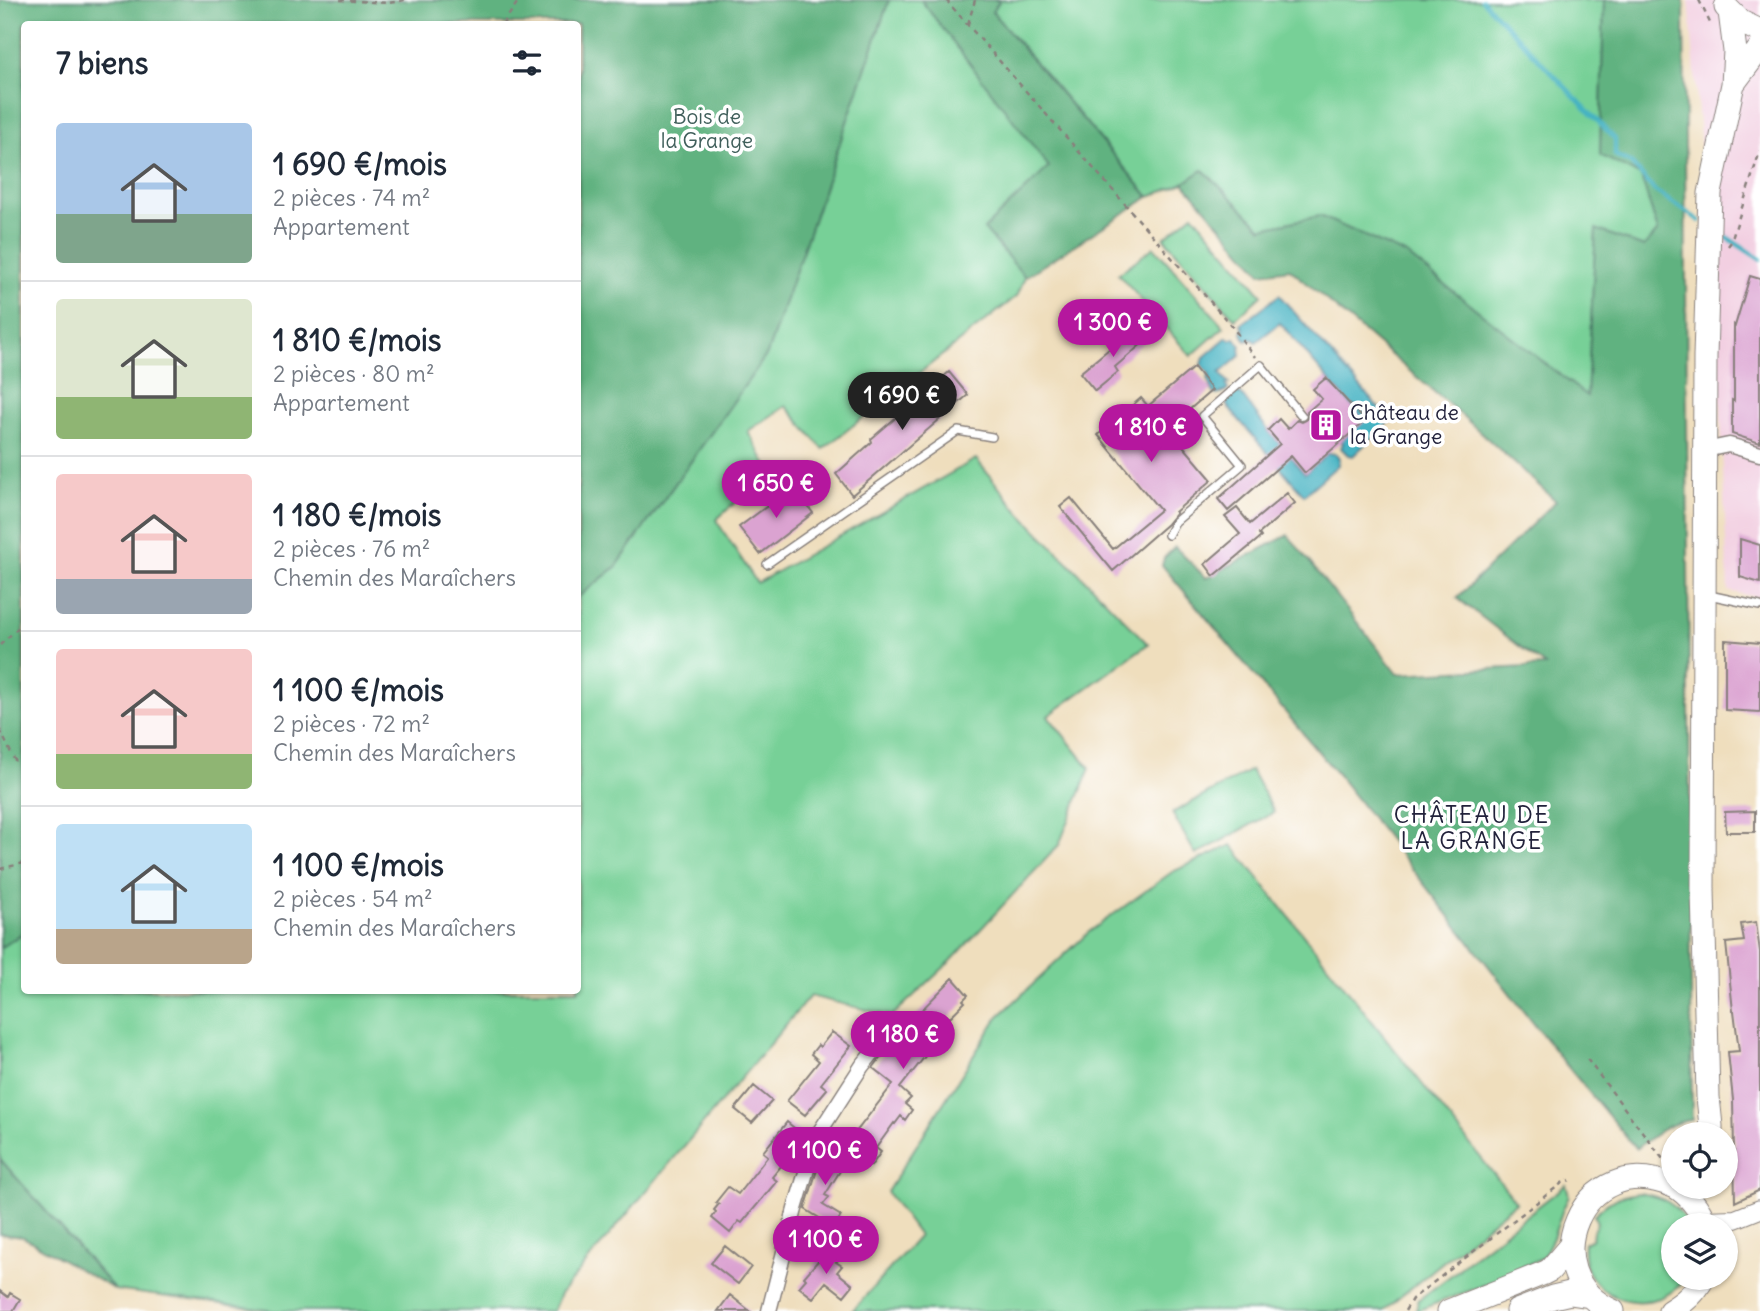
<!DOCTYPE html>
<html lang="fr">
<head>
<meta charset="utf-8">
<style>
	:root { --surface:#fff; --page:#f2f2f3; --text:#1f2937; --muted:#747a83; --line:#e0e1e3; --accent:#b5179e }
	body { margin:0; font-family:Delius,sans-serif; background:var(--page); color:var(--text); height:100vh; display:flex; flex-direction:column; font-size:26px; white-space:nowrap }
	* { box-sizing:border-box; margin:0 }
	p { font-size:23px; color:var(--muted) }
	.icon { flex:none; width:38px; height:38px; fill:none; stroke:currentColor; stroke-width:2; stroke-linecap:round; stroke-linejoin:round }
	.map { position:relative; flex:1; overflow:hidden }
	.details { position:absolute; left:21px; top:21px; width:560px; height:973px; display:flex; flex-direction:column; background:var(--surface); border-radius:7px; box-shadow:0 2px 5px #0004 }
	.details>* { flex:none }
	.fabs { position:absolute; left:1661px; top:1122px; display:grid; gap:14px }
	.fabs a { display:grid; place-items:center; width:77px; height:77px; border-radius:50%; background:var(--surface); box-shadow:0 2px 5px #0004; font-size:35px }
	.price { position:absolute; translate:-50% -60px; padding:0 16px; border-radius:24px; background:var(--accent); color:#fff; font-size:23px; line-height:46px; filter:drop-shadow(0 2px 4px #0008) }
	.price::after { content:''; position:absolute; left:50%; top:42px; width:21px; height:16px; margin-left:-10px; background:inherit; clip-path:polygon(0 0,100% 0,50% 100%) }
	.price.current { background:#222; color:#fff }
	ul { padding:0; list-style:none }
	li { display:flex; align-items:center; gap:21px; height:175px; padding:0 35px }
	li+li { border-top:2px solid var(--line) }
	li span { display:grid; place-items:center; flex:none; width:196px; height:140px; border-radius:7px; color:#555 }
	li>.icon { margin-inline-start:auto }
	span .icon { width:84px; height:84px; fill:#fffc; stroke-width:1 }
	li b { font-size:30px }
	h2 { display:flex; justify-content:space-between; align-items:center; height:84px; padding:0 35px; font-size:30px }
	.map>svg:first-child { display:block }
	.built { fill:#f2cfe1 }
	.green { fill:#77d097; stroke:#4c7969; stroke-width:2 }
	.forest { fill:#61b280; stroke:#426a5e; stroke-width:2 }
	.water { fill:#45b2c2; stroke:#346a7e; stroke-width:2 }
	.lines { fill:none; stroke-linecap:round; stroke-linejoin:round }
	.stream { stroke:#45b2c2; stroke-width:4.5 }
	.building { fill:#dba3d1 }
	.service-casing { stroke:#88807c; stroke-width:10 }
	.minor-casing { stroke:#88807c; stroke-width:17 }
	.tertiary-casing { stroke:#88807c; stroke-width:20 }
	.primary-casing { stroke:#88807c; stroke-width:25 }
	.path { stroke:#88807c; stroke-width:2.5; stroke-dasharray:5 5; stroke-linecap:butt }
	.service { stroke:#fff; stroke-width:7 }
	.minor { stroke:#fff; stroke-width:14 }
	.tertiary { stroke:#fff; stroke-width:18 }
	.primary { stroke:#fff; stroke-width:23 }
	.labels { text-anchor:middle; stroke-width:7; stroke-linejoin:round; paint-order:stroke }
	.park-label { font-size:21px; fill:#405f5b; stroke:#fff }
	.poi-label { font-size:21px; fill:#22223b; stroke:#fff; text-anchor:start }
	.neighbourhood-label { font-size:23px; letter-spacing:2px; fill:#22223b; stroke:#fff }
</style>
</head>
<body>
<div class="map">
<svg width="1760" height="1311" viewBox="0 0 1760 1311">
	<rect width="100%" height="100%" fill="#fff"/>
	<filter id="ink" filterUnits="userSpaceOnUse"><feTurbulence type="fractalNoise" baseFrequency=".0143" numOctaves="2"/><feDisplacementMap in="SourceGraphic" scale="14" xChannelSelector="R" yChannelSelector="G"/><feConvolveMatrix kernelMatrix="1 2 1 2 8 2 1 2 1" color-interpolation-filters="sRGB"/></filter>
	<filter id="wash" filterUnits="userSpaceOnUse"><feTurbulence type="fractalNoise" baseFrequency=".00686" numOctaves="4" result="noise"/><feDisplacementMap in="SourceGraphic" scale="28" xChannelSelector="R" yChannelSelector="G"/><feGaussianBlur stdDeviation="1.57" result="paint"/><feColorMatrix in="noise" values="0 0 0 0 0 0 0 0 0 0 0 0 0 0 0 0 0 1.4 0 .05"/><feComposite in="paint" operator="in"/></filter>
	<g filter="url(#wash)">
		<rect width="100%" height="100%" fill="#efdebd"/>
		<path class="built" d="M1689 0H1760V598L1728 591 1719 370Z"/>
		<path class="green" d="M889 0H921L1050 167 985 228 1025 277 1017 296 823 449 786 406 748 431 770 471 716 520 757 583 976 459 1019 512 1148 644 1048 716 1090 768 1059 845 952 960 892 1016 810 996 560 1294 553 1311H275L115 1290 0 1159V948L24 933V990H578V597L616 567 767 354Z
			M1000 0H1604L1600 154 1641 176 1658 231 1644 247 1596 230 1587 397 1407 255 1320 216 1262 228 1203 170 1184 183 1149 197 992 11Z
			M1193 214 1262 295 1235 319 1164 238Z
			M1154 247 1224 327 1191 356 1118 274Z
			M1251 770 1274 812 1196 855 1172 813Z
			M1232 845 1516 1202 1383 1311H852L919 1236 887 1192 998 1017 1089 932 1172 872Z
			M1566 1185 1569 1196 1563 1209 1553 1238 1543 1257 1500 1279 1416 1311 1418 1300 1458 1270 1465 1263Z
			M1639 1193C1662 1197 1677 1203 1688 1225H1673V1278H1685C1679 1287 1670 1294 1660 1298 1621 1311 1579 1285 1584 1243L1592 1239 1593 1231 1597 1223 1594 1215C1608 1201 1619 1195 1639 1193Z"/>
		<path class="forest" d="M0 0H889L767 354 616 567 578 597V24H24V932L0 948Z
			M921 0H1000L992 12 1149 197 1025 277 984 229 1049 167Z
			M1604 0H1684L1692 1120C1668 1122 1655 1135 1636 1149L1564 1062 1338 775 1162 565 1164 558 1175 547 1206 578 1288 535 1398 674 1545 666 1457 598 1556 501 1466 419 1290 269 1261 273 1184 183 1203 170 1262 228 1320 216 1407 255 1587 396 1596 229 1644 247 1658 231 1641 176 1600 155Z
			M0 1159 115 1290 23 1237 0 1234Z"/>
		<path class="water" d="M1279 295 1390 421 1353 456 1348 455 1341 448 1343 443 1341 441 1364 421 1280 323 1256 342 1252 339 1246 341 1243 336 1242 331 1244 329 1241 324Z
			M1227 337 1230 340 1235 338 1241 346 1240 348 1241 355 1220 373 1229 383 1226 385 1228 390 1218 395 1214 394 1208 378 1210 375 1202 365 1204 357Z
			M1232 393 1241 394 1268 430 1305 473 1328 453 1336 454 1339 458 1338 465 1304 495 1227 406 1226 398Z"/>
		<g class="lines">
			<path class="stream" d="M1482 0 1615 139V155L1631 163 1655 191 1700 221
				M1717 231 1760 259"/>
		</g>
		<g id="blocks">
			<path class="building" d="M1750 276 1760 279V443L1732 434V400L1734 401V325L1735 326Z
				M1132 330 1152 335 1115 367 1118 372 1095 391 1080 373Z
				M1194 367 1212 390 1168 428 1212 480 1175 512 1176 513 1167 524 1113 571 1060 507 1071 498 1113 549 1160 510 1098 435 1141 398 1148 406Z
				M949 372 968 395 852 495 836 474 872 442 871 439Z
				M1326 378 1365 421 1305 473 1291 456 1228 511 1218 499 1280 444 1268 430 1279 419 1288 429 1297 420 1302 422 1306 420 1308 416 1307 412 1322 399 1313 389Z
				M793 487 813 513 760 554 739 527Z
				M1287 493 1295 503 1259 534 1261 537 1214 576 1205 564 1240 534 1225 517 1237 508 1250 524Z
				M1740 539 1760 545V583L1740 577Z
				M1725 640 1760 643V712L1725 710Z
				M1755 811V832H1726L1725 812Z
				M1756 922 1760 952V1190L1735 1202 1733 1100 1728 1052 1739 1051 1734 1011H1733L1726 943 1744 941 1741 924Z
				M953 978 968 995 963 1000 965 1002 948 1019 944 1015 916 1046 926 1055 900 1088 911 1098 905 1104 912 1110 905 1120 901 1116 895 1124 894 1123 876 1148 881 1152 871 1166 847 1149 858 1134 856 1132 893 1084 873 1068 900 1032Z
				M832 1032 851 1046 821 1084 827 1089 805 1115 787 1101 819 1061 811 1054 818 1045 820 1047Z
				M754 1086 772 1101 752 1123 735 1109Z
				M787 1122 805 1137 772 1177 777 1181 742 1223 739 1221 730 1233 712 1218 716 1212 714 1210 719 1204 716 1202 728 1187 738 1194 768 1156 763 1152Z
				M831 1146 847 1160 825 1195 829 1197 823 1205 841 1216 834 1227 805 1209 817 1170Z
				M725 1246 751 1267 738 1284 711 1263Z
				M829 1248 841 1257 836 1262 842 1266 837 1272 853 1285 844 1296 826 1282 813 1298 799 1287 806 1279 804 1277Z
				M0 1291 8 1297 10 1293 20 1299 13 1311H0Z
				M730 1295 750 1311H718Z"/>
		</g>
	</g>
	<g filter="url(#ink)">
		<use href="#blocks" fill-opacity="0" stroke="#88807c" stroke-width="2"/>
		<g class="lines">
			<defs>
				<path id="service" d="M1168 535 1175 522 1242 465 1202 416 1261 365 1302 416
					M767 564 958 431 992 437
					M1709 595 1760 606"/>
				<path id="minor" d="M1705 450 1729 445 1760 454
					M769 1311 795 1209 817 1136 862 1066 891 1030"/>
				<path id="tertiary" d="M1704 1220 1735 1219 1760 1209"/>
				<path id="primary" d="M1726 7 1741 22 1760 31
					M1733 84 1760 48
					M1711 1134V1126L1708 1097 1703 889 1705 357 1710 193 1733 84 1735 51 1730 12
					M1674 1186C1690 1195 1699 1208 1706 1225
					M1449 1311 1544 1273 1550 1270 1571 1245
					M1517 1311 1553 1297 1570 1293 1590 1296
					M1613 1311C1530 1275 1581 1146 1673 1186
					M1670 1311C1685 1302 1695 1293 1703 1278"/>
			</defs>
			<use href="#service" class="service-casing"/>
			<use href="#minor" class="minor-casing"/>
			<use href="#tertiary" class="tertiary-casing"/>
			<use href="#primary" class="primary-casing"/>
			<path class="path" d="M340 0 389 3 405 0
				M946 0 1230 324 1255 357
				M1699 0 1712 27
				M503 24 519 0
				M968 24 975 0
				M1728 246 1731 242 1760 151
				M0 645 24 622
				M0 730 14 759 24 770
				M0 869 24 863
				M1587 1059 1666 1163
				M1405 1311 1412 1299 1562 1183 1570 1180"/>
			<use href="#service" class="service"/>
			<use href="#minor" class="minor"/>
			<use href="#tertiary" class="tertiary"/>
			<use href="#primary" class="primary"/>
		</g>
	</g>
	<defs>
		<symbol id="building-square" viewBox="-11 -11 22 22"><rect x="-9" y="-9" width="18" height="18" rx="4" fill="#b5179e" stroke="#fff"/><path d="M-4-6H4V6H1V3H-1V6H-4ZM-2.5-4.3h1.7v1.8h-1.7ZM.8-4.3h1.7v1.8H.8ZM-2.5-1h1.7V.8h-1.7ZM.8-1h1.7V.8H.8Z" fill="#fff"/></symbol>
	</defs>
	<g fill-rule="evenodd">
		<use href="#building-square" x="1307" y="406" width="38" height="38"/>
	</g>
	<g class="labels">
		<g class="park-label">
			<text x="707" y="124">Bois de<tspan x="707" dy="24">la Grange</tspan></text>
		</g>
		<g class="poi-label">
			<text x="1350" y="420">Château de<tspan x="1350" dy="24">la Grange</tspan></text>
		</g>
		<g class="neighbourhood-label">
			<text x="1472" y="823">CHÂTEAU DE<tspan x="1472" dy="26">LA GRANGE</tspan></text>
		</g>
	</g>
</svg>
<div class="fabs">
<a><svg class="icon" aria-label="locate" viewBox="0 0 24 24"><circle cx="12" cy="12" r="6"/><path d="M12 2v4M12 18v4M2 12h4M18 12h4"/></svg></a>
<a><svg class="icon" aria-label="layers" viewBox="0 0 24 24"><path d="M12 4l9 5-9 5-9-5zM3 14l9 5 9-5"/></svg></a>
</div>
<b class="price" style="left:1113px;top:359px">1 300 €</b>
<b class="price current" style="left:902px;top:432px">1 690 €</b>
<b class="price" style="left:1151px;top:464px">1 810 €</b>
<b class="price" style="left:776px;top:520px">1 650 €</b>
<b class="price" style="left:903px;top:1071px">1 180 €</b>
<b class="price" style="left:825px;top:1187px">1 100 €</b>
<b class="price" style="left:826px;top:1276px">1 100 €</b>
<section class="details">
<h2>7 biens<svg class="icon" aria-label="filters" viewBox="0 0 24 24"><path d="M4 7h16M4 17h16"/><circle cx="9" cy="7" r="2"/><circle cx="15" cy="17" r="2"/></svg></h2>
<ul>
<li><span style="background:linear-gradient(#a9c7e8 65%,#7fa58c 0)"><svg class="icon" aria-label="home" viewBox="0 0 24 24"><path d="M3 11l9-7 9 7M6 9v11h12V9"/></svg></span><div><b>1 690 €/mois</b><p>2 pièces · 74 m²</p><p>Appartement</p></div></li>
<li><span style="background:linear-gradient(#dfe7d0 70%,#8fb573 0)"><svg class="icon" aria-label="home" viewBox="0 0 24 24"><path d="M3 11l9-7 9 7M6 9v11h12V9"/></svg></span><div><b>1 810 €/mois</b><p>2 pièces · 80 m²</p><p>Appartement</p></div></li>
<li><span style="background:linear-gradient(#f6c9c9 75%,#9aa5b1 0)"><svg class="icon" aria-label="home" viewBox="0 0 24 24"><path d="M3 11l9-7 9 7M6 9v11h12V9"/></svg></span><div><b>1 180 €/mois</b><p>2 pièces · 76 m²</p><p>Chemin des Maraîchers</p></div></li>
<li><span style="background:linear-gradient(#f6c9c9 75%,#8fb573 0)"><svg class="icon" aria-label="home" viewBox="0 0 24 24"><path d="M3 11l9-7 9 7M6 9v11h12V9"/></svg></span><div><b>1 100 €/mois</b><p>2 pièces · 72 m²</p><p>Chemin des Maraîchers</p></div></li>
<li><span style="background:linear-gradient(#bfe0f5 75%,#b9a48a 0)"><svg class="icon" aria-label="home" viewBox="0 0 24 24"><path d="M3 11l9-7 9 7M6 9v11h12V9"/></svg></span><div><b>1 100 €/mois</b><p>2 pièces · 54 m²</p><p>Chemin des Maraîchers</p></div></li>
</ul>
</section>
</div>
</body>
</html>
